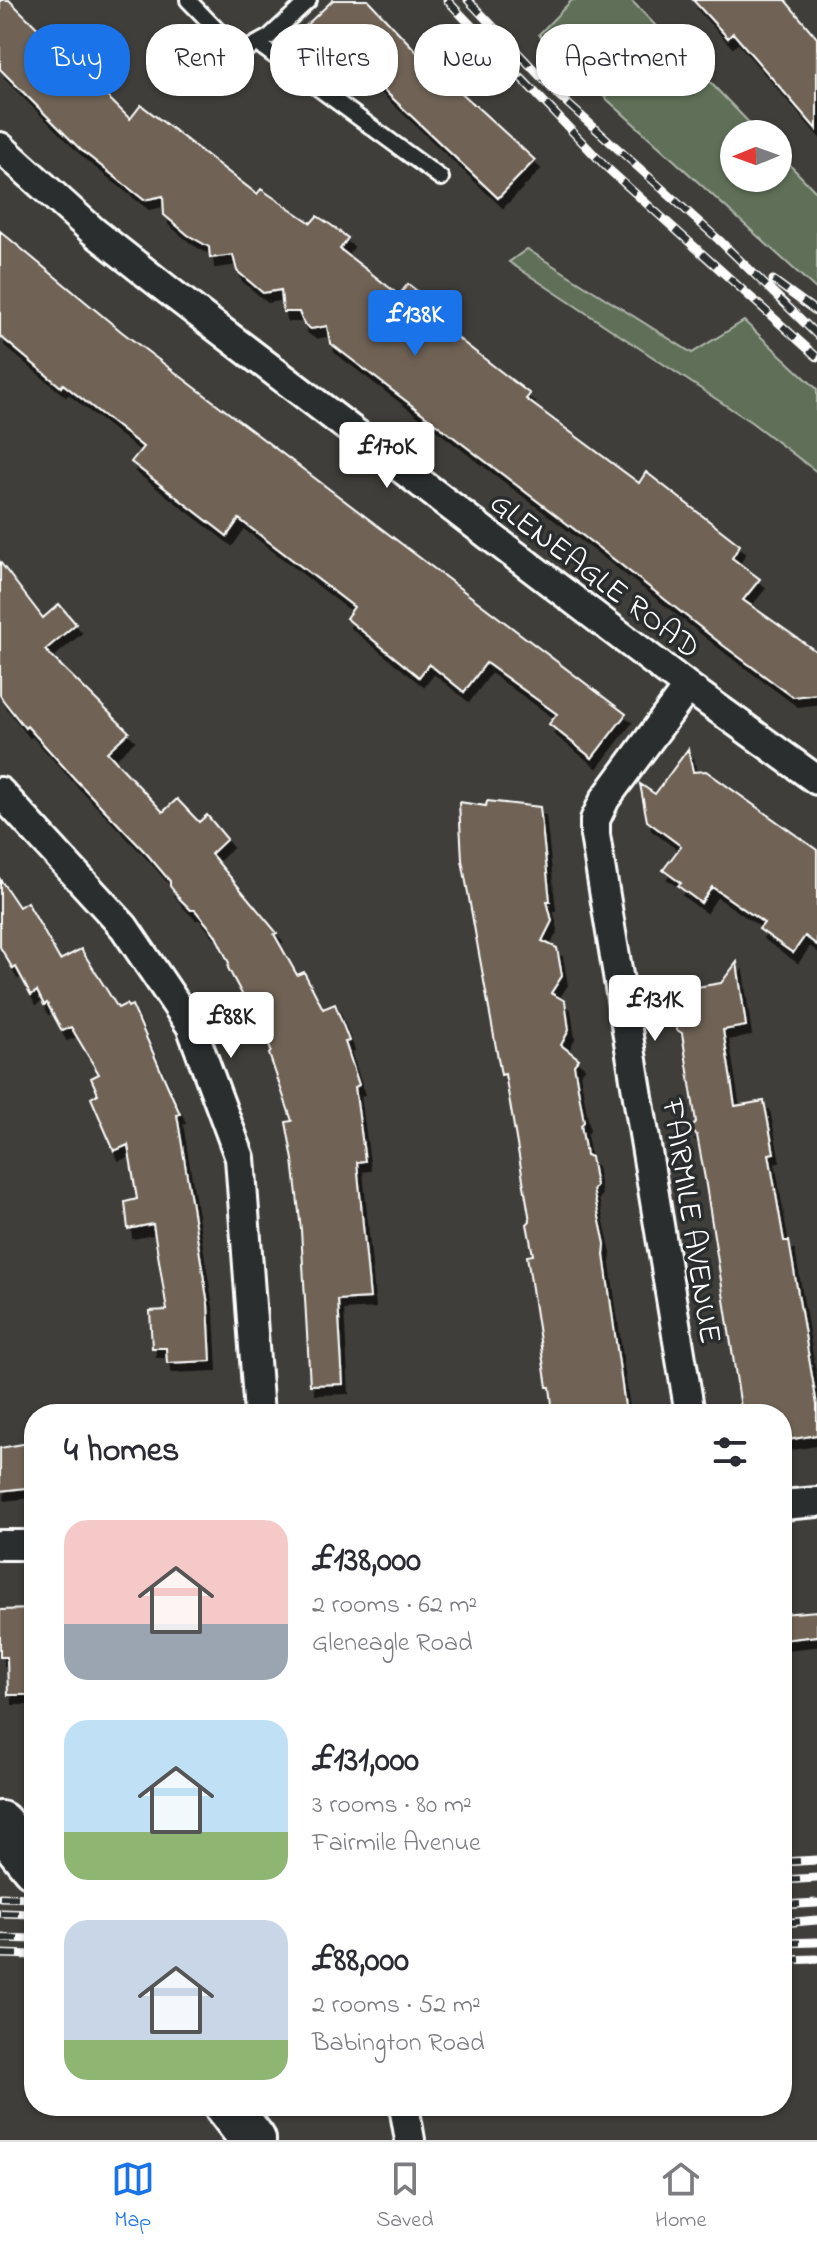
<!DOCTYPE html>
<html lang="en">
<head>
<meta charset="utf-8">
<style>
	:root { --surface:#fff; --page:#f2f2f3; --text:#2b2b33; --muted:#7c7c81; --line:#e1e1e2; --accent:#1a73e8 }
	body { margin:0; font-family:"Indie Flower",sans-serif; background:var(--page); color:var(--text); height:100vh; display:flex; flex-direction:column; font-size:30px; white-space:nowrap }
	* { box-sizing:border-box; margin:0 }
	p { font-size:26px; color:var(--muted) }
	.icon { flex:none; width:44px; height:44px; fill:none; stroke:currentColor; stroke-width:2; stroke-linecap:round; stroke-linejoin:round }
	.map { position:relative; flex:1; overflow:hidden }
	.panel { position:absolute; left:24px; top:1404px; width:768px; height:712px; display:flex; flex-direction:column; background:var(--surface); border-radius:32px; box-shadow:0 2px 6px #0004 }
	.panel>* { flex:none }
	.banner { position:absolute; left:24px; top:24px; width:770px; height:72px; display:flex; gap:16px }
	.needle { width:52px; rotate:269deg }
	.fabs { position:absolute; left:720px; top:120px; display:grid; gap:16px }
	.fabs a { display:grid; place-items:center; width:72px; height:72px; border-radius:50%; background:var(--surface); box-shadow:0 2px 6px #0004; font-size:40px }
	.price { position:absolute; translate:-50% -68px; padding:0 18px; border-radius:8px; background:#fff; color:#222; font-size:26px; line-height:52px; filter:drop-shadow(0 2px 4px #0008) }
	.price::after { content:''; position:absolute; left:50%; top:48px; width:24px; height:18px; margin-left:-12px; background:inherit; clip-path:polygon(0 0,100% 0,50% 100%) }
	.price.on { background:var(--accent); color:#fff }
	ul { padding:0; list-style:none }
	li { display:flex; align-items:center; gap:24px; height:200px; padding:0 40px }
	li span { display:grid; place-items:center; flex:none; width:224px; height:160px; border-radius:24px; color:#555 }
	li>.icon { margin-inline-start:auto }
	span .icon { width:96px; height:96px; fill:#fffc; stroke-width:1 }
	li b { font-size:34px }
	h2 { display:flex; justify-content:space-between; align-items:center; height:96px; padding:0 40px; font-size:34px }
	.tag { padding:0 28px; border-radius:32px; background:var(--surface); box-shadow:0 2px 6px #0004; font-size:28px; line-height:72px }
	.tag.on { background:var(--accent); color:#fff }
	.menu { display:flex; justify-content:space-around; align-items:center; height:112px; border-top:2px solid var(--line); background:var(--surface); font-size:22px; color:var(--muted) }
	.menu a { display:grid; justify-items:center; gap:4px }
	.menu .on { color:var(--accent) }
	.map>svg:first-child { display:block }
	.green { fill:#606f58; stroke:#b0b7ac; stroke-width:2 }
	.building { fill:#706457; stroke:#fff; stroke-width:2; filter:url(#shadow) }
	.lines { fill:none; stroke-linecap:round; stroke-linejoin:round }
	.service-casing { stroke:#fff; stroke-width:20 }
	.minor-casing { stroke:#fff; stroke-width:34 }
	.primary-casing { stroke:#fff; stroke-width:50 }
	.service { stroke:#2a2d2e; stroke-width:14 }
	.minor { stroke:#2a2d2e; stroke-width:28 }
	.primary { stroke:#2a2d2e; stroke-width:44 }
	.rail-casing { stroke:#fff; stroke-width:9 }
	.rail { stroke:#2a2d2e; stroke-width:6; stroke-dasharray:18; stroke-linecap:butt }
	.labels { text-anchor:middle; stroke-width:7; stroke-linejoin:round; paint-order:stroke }
	.street-label { font-size:32px; fill:#fff; stroke:#2a2d2e }
</style>
</head>
<body>
<div class="map">
<svg width="817" height="2140" viewBox="0 0 817 2140">
	<defs>
		<filter id="shadow"><feDropShadow dx="5" dy="9" stdDeviation="0" flood-color="#0009"/></filter>
	</defs>
	<rect width="100%" height="100%" fill="#3f3e3a"/>
	<filter id="ink" filterUnits="userSpaceOnUse"><feTurbulence type="fractalNoise" baseFrequency=".0125" numOctaves="2"/><feDisplacementMap in="SourceGraphic" scale="16" xChannelSelector="R" yChannelSelector="G"/><feConvolveMatrix kernelMatrix="1 2 1 2 8 2 1 2 1" color-interpolation-filters="sRGB"/></filter>
	<g filter="url(#ink)">
		<path class="green" d="M572 0H631L760 134H734V178H778V153L817 193V290L545 43 539 34Z
			M527 249 692 353 744 321 817 389V472L751 422 509 262Z"/>
		<path class="building" d="M0 0H9L130 119 141 105 257 194 261 189 311 223 317 216 331 225 348 238 340 249 399 295 408 284 440 309 433 319 530 394 526 399 639 483 646 472 740 545 732 558 760 579 743 600 817 652V694L793 697 724 646 620 564 330 343 327 326 311 329 304 324 299 312H283L281 290 263 293 237 271 233 255 210 258 209 247 188 235 164 215 163 196 144 200 81 150 0 69Z
			M333 0H368L417 52 535 160 498 198 351 59 337 73 299 32Z
			M693 0H785L817 38V130L733 33 728 38Z
			M0 231 122 332 626 714 592 758 549 724 557 714 486 663 464 692 429 664 419 677 346 618 354 607 239 519 227 536 131 462 143 447 63 384 61 387 0 336Z
			M0 562 43 618 59 604 76 624 45 650 129 732 107 752 163 812 177 799 199 822 207 815 227 839 211 854 277 933 274 934 297 975 304 972 323 1009 335 1004 349 1041 345 1042 359 1085 355 1087 365 1161 357 1162 370 1298 338 1300 343 1384 310 1385 301 1230 293 1160 286 1122 292 1121 269 1054 271 1051 267 1037 247 997 243 996 228 968 229 963 215 934 195 910H191L180 899 170 886V881L147 854 74 778 27 726 25 728 3 700 0 695Z
			M688 749 693 772 706 771 817 850V945L805 936 793 953 759 929 764 923 712 887 701 903 678 886 681 883 663 870 681 846 647 821 640 784 655 794Z
			M487 801 540 807 550 901H547L552 921 542 941 557 948 562 976 551 993 565 1001 569 1030 561 1045 579 1059 574 1065 584 1122 581 1125 586 1155 591 1157 596 1186 593 1190 605 1244 604 1255 626 1414H553L550 1387H547L527 1256 533 1255 527 1224 530 1221 505 1074 501 1075 462 860 459 802 486 806Z
			M0 879 19 907 27 902 60 960 81 949 118 1008 126 1004 128 1007 132 1005 180 1114 177 1115 208 1304 211 1361 167 1363 166 1348H152L150 1311 167 1310 153 1224 128 1229 125 1202 137 1199 128 1145 114 1151 91 1098 98 1094 91 1078 99 1074 71 1027 62 1031 47 1003 44 1005 37 991 31 995 16 967 13 969 0 947Z
			M737 962 746 1026 723 1030 735 1106 764 1101 774 1153 769 1154 784 1241H789L817 1405V1435L782 1441V1414H742L705 1179 697 1135 690 1130 696 1122 682 1033 677 1030 671 994 673 991 721 983Z
			M34 1442V1487L0 1491V1448Z
			M34 1609V1695H8L7 1657H0V1610Z
			M817 1611V1636L782 1640V1614Z"/>
		<g class="lines">
			<defs>
				<path id="service" d="M188 0 227 40 247 49 269 37 309 0
					M258 44 441 178"/>
				<path id="minor" d="M0 147 93 231 169 291 688 687 817 780
					M688 687 605 799 595 820V835L690 1414
					M0 792 124 927 191 1026 240 1158 259 1414
					M782 1505 817 1502
					M0 1545H34
					M404 2106 410 2140"/>
				<path id="primary" d="M0 1824 34 1866
					M227 2106 253 2140"/>
			</defs>
			<use href="#service" class="service-casing"/>
			<use href="#minor" class="minor-casing"/>
			<use href="#primary" class="primary-casing"/>
			<use href="#service" class="service"/>
			<use href="#minor" class="minor"/>
			<use href="#primary" class="primary"/>
			<defs>
				<path id="rail" d="M447 0 606 167 817 357
					M468 0 557 94 719 240 817 335
					M773 280 817 312
					M782 1862 817 1860
					M782 1880 817 1878
					M0 1897 34 1898
					M782 1905 817 1903
					M0 1913 34 1914
					M782 1923 817 1920
					M0 1938 34 1939
					M782 1943 817 1942
					M0 1954 34 1955
					M782 1960 817 1959"/>
			</defs>
			<use href="#rail" class="rail-casing"/>
			<use href="#rail" class="rail"/>
		</g>
	</g>
	<g class="labels">
		<g class="street-label">
			<text transform="translate(596 574) rotate(37)" y="11">GLENEAGLE ROAD</text>
			<text transform="translate(693 1221) rotate(81)" y="11">FAIRMILE AVENUE</text>
		</g>
	</g>
</svg>
<div class="fabs">
<a><svg class="needle" viewBox="-14 -14 28 28"><path d="M0-13l5 13h-10z" fill="#e53935"/><path d="M0 13l5-13h-10z" fill="#7c7c81"/></svg></a>
</div>
<b class="price on" style="left:415px;top:358px">£138K</b>
<b class="price" style="left:387px;top:490px">£170K</b>
<b class="price" style="left:655px;top:1043px">£131K</b>
<b class="price" style="left:231px;top:1060px">£88K</b>
<div class="banner">
<a class="tag on">Buy</a>
<a class="tag">Rent</a>
<a class="tag">Filters</a>
<a class="tag">New</a>
<a class="tag">Apartment</a>
</div>
<section class="panel">
<h2>4 homes<svg class="icon" aria-label="filters" viewBox="0 0 24 24"><path d="M4 7h16M4 17h16"/><circle cx="9" cy="7" r="2"/><circle cx="15" cy="17" r="2"/></svg></h2>
<ul>
<li><span style="background:linear-gradient(#f6c9c9 65%,#9aa5b1 0)"><svg class="icon" aria-label="home" viewBox="0 0 24 24"><path d="M3 11l9-7 9 7M6 9v11h12V9"/></svg></span><div><b>£138,000</b><p>2 rooms · 62 m²</p><p>Gleneagle Road</p></div></li>
<li><span style="background:linear-gradient(#bfe0f5 70%,#8fb573 0)"><svg class="icon" aria-label="home" viewBox="0 0 24 24"><path d="M3 11l9-7 9 7M6 9v11h12V9"/></svg></span><div><b>£131,000</b><p>3 rooms · 80 m²</p><p>Fairmile Avenue</p></div></li>
<li><span style="background:linear-gradient(#c9d6e8 75%,#8fb573 0)"><svg class="icon" aria-label="home" viewBox="0 0 24 24"><path d="M3 11l9-7 9 7M6 9v11h12V9"/></svg></span><div><b>£88,000</b><p>2 rooms · 52 m²</p><p>Babington Road</p></div></li>
</ul>
</section>
</div>
<nav class="menu">
<a class="on"><svg class="icon" aria-label="map" viewBox="0 0 24 24"><path d="M3 6l6-2 6 2 6-2v14l-6 2-6-2-6 2zM9 4v14M15 6v14"/></svg>Map</a>
<a><svg class="icon" aria-label="saved" viewBox="0 0 24 24"><path d="M7 4h10v16l-5-4-5 4z"/></svg>Saved</a>
<a><svg class="icon" aria-label="home" viewBox="0 0 24 24"><path d="M3 11l9-7 9 7M6 9v11h12V9"/></svg>Home</a>
</nav>
</body>
</html>
